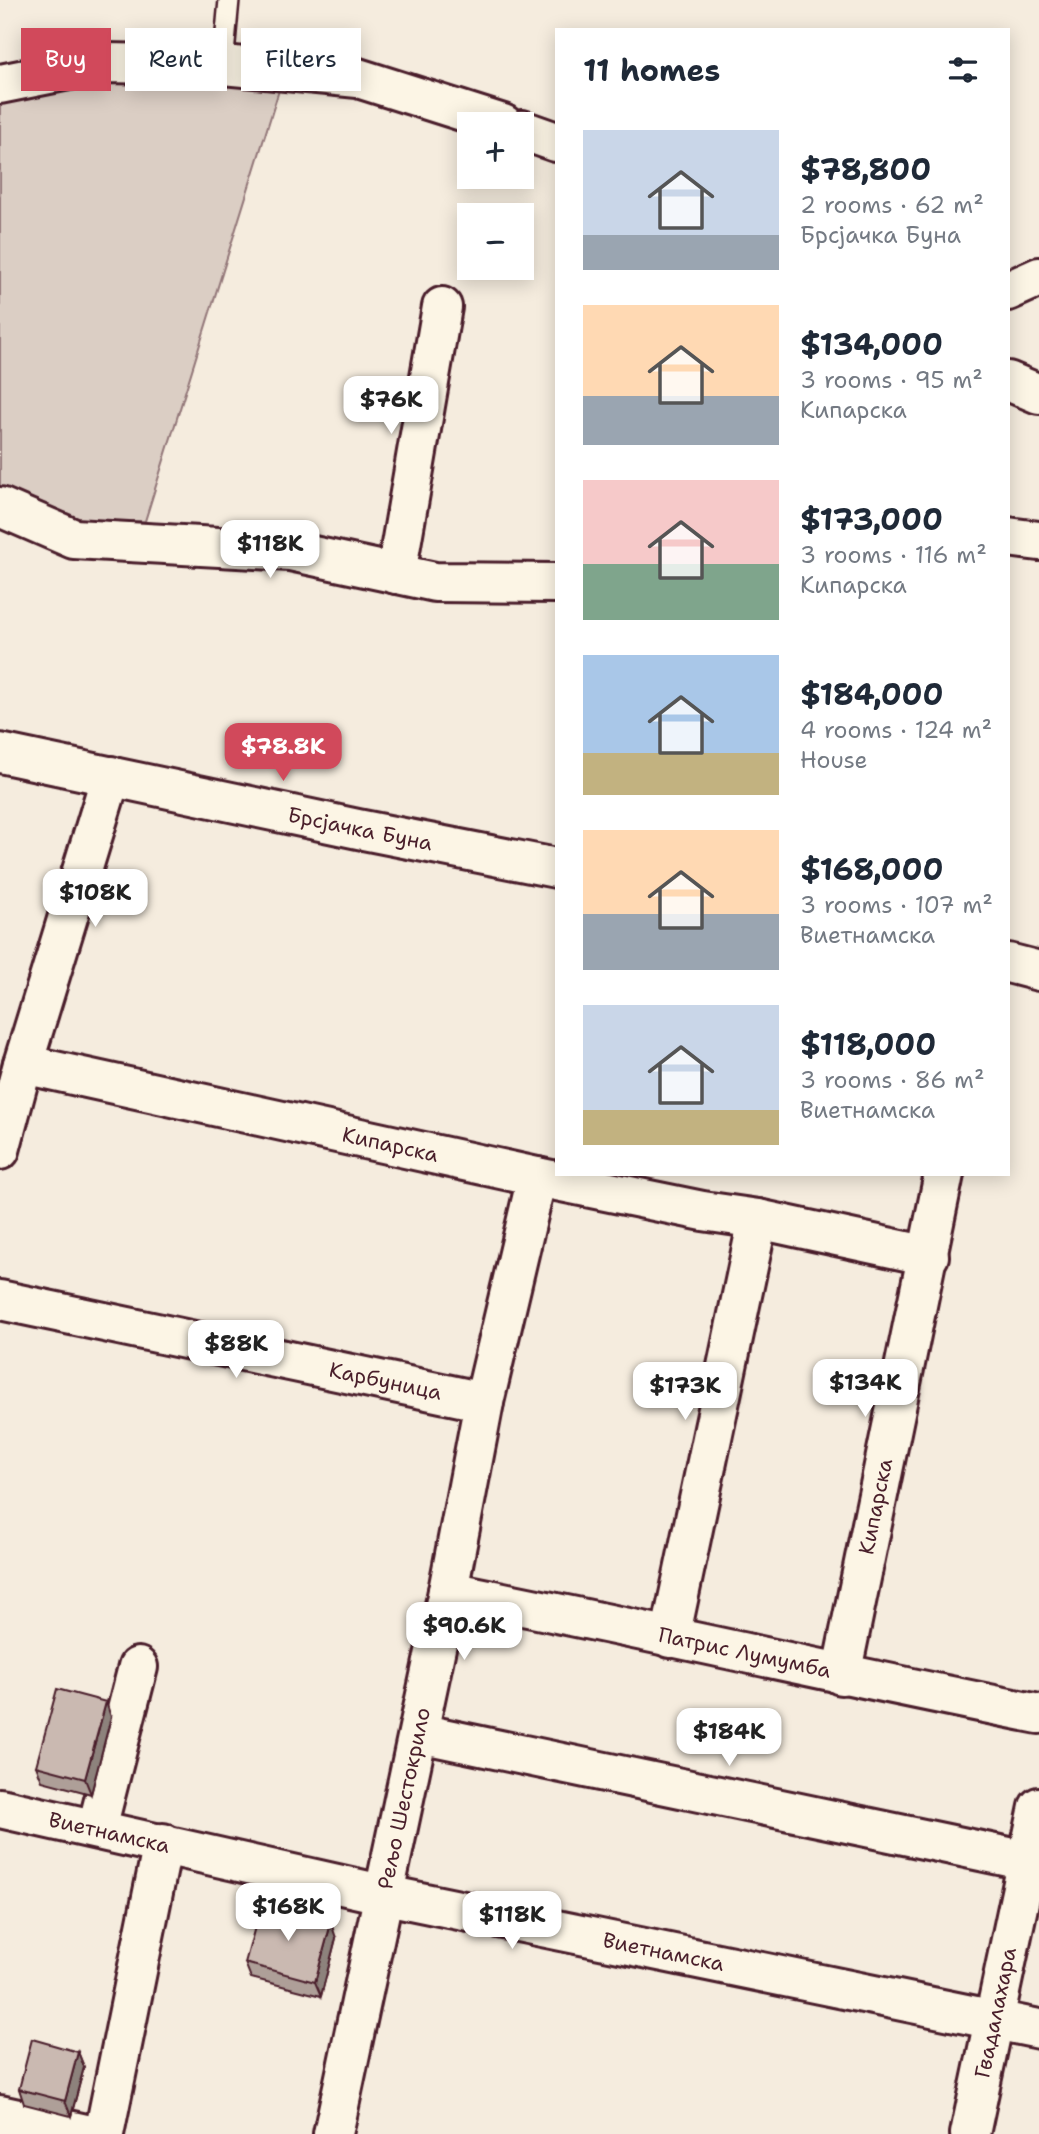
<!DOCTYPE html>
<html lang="en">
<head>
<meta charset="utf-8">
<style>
	:root { --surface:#fff; --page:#f2f2f3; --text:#1f2937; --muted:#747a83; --accent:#d1495b }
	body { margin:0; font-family:"Shantell Sans",sans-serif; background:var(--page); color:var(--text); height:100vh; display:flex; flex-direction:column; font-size:26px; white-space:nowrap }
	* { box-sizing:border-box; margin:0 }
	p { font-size:23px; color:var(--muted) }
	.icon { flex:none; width:38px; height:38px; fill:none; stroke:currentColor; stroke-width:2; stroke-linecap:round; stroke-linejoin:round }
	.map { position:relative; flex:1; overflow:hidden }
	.sheet { position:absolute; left:555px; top:28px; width:455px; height:1148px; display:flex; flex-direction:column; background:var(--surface); border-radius:0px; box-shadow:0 4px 18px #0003 }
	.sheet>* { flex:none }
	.guide { position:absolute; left:21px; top:28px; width:429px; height:63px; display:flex; gap:14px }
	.buttons { position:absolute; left:457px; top:112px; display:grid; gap:14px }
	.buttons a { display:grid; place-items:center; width:77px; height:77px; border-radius:0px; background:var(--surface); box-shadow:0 4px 18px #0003; font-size:35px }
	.price { position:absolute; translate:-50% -60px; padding:0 16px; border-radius:14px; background:#fff; color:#222; font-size:23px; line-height:46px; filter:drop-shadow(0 2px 4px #0008) }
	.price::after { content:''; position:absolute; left:50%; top:42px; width:21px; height:16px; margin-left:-10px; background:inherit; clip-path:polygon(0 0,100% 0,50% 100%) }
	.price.selected { background:var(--accent); color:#fff }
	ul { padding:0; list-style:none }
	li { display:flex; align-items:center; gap:21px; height:175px; padding:0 28px }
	li span { display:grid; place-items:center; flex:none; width:196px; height:140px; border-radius:0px; color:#555 }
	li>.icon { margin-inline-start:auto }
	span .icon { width:84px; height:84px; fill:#fffc; stroke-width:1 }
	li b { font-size:30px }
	h2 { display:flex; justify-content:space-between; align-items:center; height:84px; padding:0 28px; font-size:30px }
	.tag { padding:0 24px; border-radius:0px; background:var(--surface); box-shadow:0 4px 18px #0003; font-size:24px; line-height:63px }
	.tag.selected { background:var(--accent); color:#fff }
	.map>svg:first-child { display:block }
	.green { fill:#dbcec4; stroke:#927678; stroke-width:2 }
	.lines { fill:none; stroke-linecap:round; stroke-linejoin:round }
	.service-casing { stroke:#4a1f2b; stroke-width:24 }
	.minor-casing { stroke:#4a1f2b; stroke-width:44 }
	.service { stroke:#fcf5e5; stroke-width:19 }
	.minor { stroke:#fcf5e5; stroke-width:38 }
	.wall { fill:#ae9f98; stroke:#4a1f2b; stroke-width:2 }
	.shaded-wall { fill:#8d827c; stroke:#4a1f2b; stroke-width:2 }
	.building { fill:#cab9b1; stroke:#4a1f2b; stroke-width:2 }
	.labels { text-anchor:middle; stroke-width:5; stroke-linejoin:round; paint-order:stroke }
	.street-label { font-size:21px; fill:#4a1f2b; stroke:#fcf5e5 }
</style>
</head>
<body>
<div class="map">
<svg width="1039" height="2134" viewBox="0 0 1039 2134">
	<rect width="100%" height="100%" fill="#f5ecde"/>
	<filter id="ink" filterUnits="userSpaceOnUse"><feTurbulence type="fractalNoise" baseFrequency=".0143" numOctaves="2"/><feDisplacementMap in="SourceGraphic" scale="14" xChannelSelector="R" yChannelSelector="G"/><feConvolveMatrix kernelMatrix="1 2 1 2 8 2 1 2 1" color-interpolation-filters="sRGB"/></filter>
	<g filter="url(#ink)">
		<path class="green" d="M86 71 280 87 145 521 64 523 0 492V105Z"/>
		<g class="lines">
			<defs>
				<path id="service" d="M223 65 229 0"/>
				<g id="minor">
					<path d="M0 84 104 63 223 65 358 78 503 124"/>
					<path d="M522 130 556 142"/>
					<path d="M1008 291 1039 277"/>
					<path d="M1008 381 1039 394"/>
					<path d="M0 507 74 539 290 551 435 582 556 583"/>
					<path d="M1008 537 1039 541"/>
					<path d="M396 574 442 307"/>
					<path id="s1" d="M0 753 358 829 556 868"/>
					<path d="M1008 963 1039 971"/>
					<path id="s2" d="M23 1064 537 1177 703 1211 758 1219 929 1256"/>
					<path d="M0 1150 23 1064 111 776"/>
					<path id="s3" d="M0 1300 484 1402"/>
					<path id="s4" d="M448 1591C646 1630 842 1675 1039 1714"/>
					<path d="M670 1638 758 1219"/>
					<path id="s5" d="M841 1675 944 1174"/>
					<path d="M419 1733 1028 1861"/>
					<path id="s6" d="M0 1808 386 1895 1039 2029"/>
					<path d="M97 1828 138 1667"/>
					<path d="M0 2115 86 2134"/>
					<path d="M104 2134 163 1843"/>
					<path id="s7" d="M333 2134 448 1591 484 1402 537 1177"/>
					<path id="s8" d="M970 2134 1039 1807"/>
				</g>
			</defs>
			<use href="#service" class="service-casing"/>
			<use href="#minor" class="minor-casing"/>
			<use href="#service" class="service"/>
			<use href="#minor" class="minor"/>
		</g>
		<path class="wall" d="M111 1717 91 1794 42 1781 36 1766Z
			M336 1938 321 1996 251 1978 245 1963Z
			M78 2052 84 2067 71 2116 24 2104 19 2089Z"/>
		<path class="shaded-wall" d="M106 1702 111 1717 91 1794 85 1779Z
			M331 1923 336 1938 321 1996 315 1982Z
			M78 2052 84 2067 71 2116 65 2101Z"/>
		<path class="building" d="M57 1689 106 1702 85 1779 36 1766Z
			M261 1905 331 1923 315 1982 245 1963Z
			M32 2039 78 2052 65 2101 19 2089Z"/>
	</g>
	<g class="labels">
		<g class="street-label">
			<text dy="7" stroke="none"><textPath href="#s1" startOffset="368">Брсјачка Буна</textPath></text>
			<text dy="7" stroke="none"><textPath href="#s2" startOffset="376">Кипарска</textPath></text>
			<text dy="7" stroke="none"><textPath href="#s3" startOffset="394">Карбуница</textPath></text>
			<text dy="7" stroke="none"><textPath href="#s5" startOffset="172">Кипарска</textPath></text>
			<text dy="7" stroke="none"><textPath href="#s4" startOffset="303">Патрис Лумумба</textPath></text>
			<text dy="7" stroke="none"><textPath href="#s7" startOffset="343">Рељо Шестокрило</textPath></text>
			<text dy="7" stroke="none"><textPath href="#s6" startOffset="112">Виетнамска</textPath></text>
			<text dy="7" stroke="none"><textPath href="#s6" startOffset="679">Виетнамска</textPath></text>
			<text dy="7" stroke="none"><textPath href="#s8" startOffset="124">Гвадалахара</textPath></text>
		</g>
	</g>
</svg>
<div class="buttons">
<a>+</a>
<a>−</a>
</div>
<b class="price" style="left:391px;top:436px">$76K</b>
<b class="price" style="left:270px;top:580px">$118K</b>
<b class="price selected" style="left:283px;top:783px">$78.8K</b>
<b class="price" style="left:95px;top:929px">$108K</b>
<b class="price" style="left:236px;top:1380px">$88K</b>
<b class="price" style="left:865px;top:1419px">$134K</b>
<b class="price" style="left:685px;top:1422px">$173K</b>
<b class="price" style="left:464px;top:1662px">$90.6K</b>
<b class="price" style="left:729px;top:1768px">$184K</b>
<b class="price" style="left:288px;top:1943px">$168K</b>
<b class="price" style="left:512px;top:1951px">$118K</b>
<div class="guide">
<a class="tag selected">Buy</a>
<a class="tag">Rent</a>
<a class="tag">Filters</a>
</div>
<section class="sheet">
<h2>11 homes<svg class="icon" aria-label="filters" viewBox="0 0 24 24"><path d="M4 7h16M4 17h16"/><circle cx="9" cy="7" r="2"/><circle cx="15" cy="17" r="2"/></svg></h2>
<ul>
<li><span style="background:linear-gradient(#c9d6e8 75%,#9aa5b1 0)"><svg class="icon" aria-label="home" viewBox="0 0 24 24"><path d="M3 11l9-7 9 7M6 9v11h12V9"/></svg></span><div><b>$78,800</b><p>2 rooms · 62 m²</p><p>Брсјачка Буна</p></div></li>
<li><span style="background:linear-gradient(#ffd9b3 65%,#9aa5b1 0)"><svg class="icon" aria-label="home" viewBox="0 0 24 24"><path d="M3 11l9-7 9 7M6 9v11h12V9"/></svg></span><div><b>$134,000</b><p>3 rooms · 95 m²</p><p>Кипарска</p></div></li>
<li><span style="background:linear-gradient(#f6c9c9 60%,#7fa58c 0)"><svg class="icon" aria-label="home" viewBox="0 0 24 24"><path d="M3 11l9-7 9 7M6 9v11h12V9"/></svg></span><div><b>$173,000</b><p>3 rooms · 116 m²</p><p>Кипарска</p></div></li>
<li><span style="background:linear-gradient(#a9c7e8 70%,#c2b280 0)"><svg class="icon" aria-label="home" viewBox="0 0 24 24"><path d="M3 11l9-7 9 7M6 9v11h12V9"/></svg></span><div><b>$184,000</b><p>4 rooms · 124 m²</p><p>House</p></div></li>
<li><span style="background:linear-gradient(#ffd9b3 60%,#9aa5b1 0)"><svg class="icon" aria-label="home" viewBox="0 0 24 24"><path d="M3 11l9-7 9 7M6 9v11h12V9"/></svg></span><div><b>$168,000</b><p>3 rooms · 107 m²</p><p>Виетнамска</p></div></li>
<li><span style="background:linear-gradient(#c9d6e8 75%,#c2b280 0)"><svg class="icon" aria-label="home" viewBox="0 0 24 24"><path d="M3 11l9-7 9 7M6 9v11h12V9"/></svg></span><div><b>$118,000</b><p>3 rooms · 86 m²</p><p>Виетнамска</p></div></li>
</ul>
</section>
</div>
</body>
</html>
